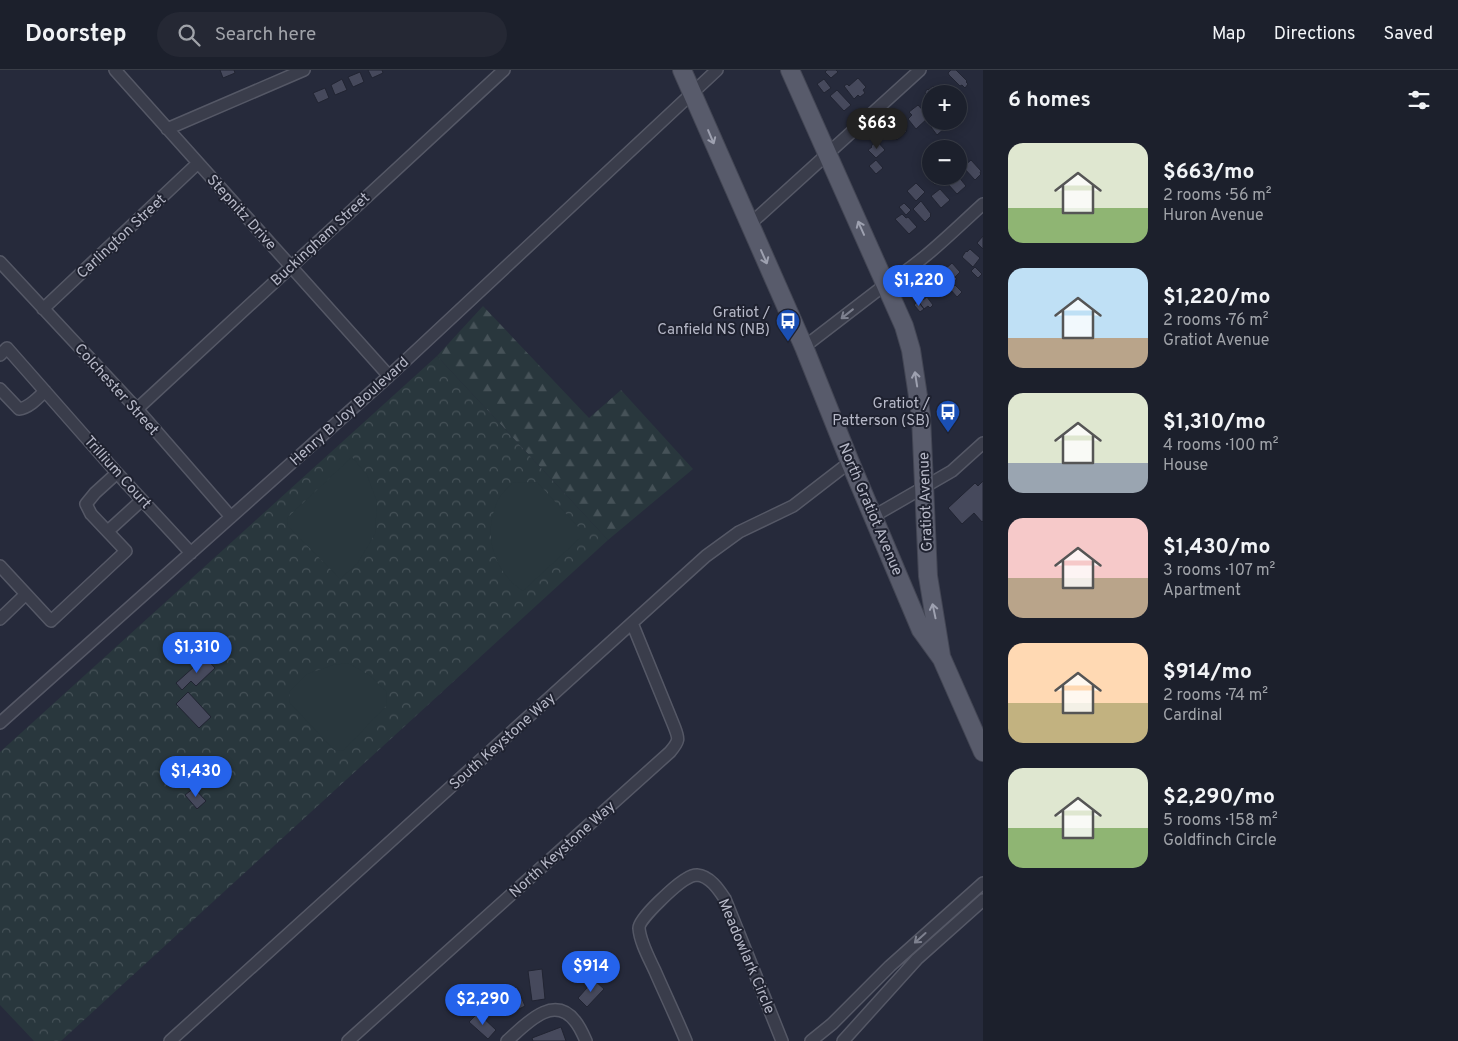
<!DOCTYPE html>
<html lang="en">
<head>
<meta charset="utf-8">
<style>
	:root { --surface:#1c202c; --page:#252834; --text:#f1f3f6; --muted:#a0a3a9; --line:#3a3e48; --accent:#2563eb }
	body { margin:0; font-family:Overpass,sans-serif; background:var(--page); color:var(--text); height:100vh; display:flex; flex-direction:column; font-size:19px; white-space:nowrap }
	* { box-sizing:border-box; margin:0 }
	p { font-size:16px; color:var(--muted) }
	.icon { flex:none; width:28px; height:28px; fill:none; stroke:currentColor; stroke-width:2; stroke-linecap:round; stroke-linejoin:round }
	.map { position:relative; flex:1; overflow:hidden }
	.details { display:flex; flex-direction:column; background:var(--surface); width:475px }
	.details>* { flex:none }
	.controls { position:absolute; left:922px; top:15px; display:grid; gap:10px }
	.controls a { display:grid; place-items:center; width:45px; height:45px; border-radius:50%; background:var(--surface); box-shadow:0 2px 12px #0003,0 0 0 1px var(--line); font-size:25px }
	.price { position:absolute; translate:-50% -42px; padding:0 11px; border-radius:18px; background:var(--accent); color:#fff; font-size:16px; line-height:32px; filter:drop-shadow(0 1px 2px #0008) }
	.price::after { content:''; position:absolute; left:50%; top:30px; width:15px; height:11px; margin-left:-8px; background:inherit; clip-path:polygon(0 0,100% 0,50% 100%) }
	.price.selected { background:#222; color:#fff }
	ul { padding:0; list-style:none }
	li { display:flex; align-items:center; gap:15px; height:125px; padding:0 25px }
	li span { display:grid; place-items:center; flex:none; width:140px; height:100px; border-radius:15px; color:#555 }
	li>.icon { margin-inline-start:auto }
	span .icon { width:60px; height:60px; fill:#fffc; stroke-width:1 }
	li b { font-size:21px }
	h2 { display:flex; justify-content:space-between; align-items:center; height:60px; padding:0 25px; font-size:21px }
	header { display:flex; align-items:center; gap:30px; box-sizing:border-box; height:70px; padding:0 25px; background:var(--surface); border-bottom:1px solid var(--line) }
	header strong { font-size:24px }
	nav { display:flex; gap:28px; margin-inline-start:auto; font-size:18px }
	.search { width:350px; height:45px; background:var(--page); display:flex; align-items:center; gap:12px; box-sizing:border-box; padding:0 18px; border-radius:28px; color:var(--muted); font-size:19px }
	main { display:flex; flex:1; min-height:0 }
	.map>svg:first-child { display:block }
	.forest { fill:url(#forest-firs) }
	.park { fill:url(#park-crowns) }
	.pitch { fill:#29373d }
	.building { fill:#46495c; stroke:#212432 }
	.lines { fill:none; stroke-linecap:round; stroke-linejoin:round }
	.minor-casing { stroke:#555866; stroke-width:14 }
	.primary-casing { stroke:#434654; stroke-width:20 }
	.minor { stroke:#3a3d4b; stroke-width:11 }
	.primary { stroke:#585b6b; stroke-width:18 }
	.oneway { stroke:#9ea1b0 }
	.oneway2 { stroke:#7e818f }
	.labels { text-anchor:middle; stroke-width:4; stroke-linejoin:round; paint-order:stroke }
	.street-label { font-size:15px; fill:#b6b8c7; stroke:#1f2230 }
	.poi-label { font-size:15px; fill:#b6b8c7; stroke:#1f2230; text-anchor:end }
</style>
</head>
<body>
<header>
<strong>Doorstep</strong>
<div class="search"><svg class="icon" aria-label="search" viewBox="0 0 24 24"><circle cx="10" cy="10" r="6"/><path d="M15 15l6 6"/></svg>Search here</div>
<nav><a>Map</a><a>Directions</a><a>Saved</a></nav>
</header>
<main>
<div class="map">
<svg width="983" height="971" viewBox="0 0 983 971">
	<defs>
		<pattern id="forest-firs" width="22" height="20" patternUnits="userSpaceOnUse" patternTransform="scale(1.25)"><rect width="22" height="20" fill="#29373d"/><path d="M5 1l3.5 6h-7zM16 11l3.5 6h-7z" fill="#465258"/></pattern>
		<pattern id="park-crowns" width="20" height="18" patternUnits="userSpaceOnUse" patternTransform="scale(1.25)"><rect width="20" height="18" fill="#29373d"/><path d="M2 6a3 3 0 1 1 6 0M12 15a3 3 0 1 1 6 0" fill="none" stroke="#465258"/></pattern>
	</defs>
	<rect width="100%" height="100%" fill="#262a3b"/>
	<path class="forest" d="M483 236 589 348 621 320 693 399 608 470 437 286Z"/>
	<path class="park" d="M437 286 608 470 61 971H34L0 935V682Z"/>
	<path class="pitch" d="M352 387 367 405 377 432 375 464 357 494 340 509 288 456 287 448Z
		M537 412 580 459V468L523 521C493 501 483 465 497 432 500 425 507 419 512 413Z
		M348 593 369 605 386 621 387 635 343 681 334 680 289 632 290 621 307 604 333 595Z"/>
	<path class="building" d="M220 0H234L235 3 223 8Z
		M368 0H382L383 3 372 8Z
		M827 0H836L838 2 831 8 825 2Z
		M951 0H956L967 11 966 12 968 14 965 18 962 15 960 16 949 5 948 3Z
		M360 2 364 12 353 17 348 7Z
		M858 8 866 17 863 20 865 23 860 27 858 25 854 29 844 16 847 14 849 16Z
		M342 9 347 20 335 25 331 15Z
		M824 9 831 18 824 23 817 14Z
		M933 16 940 24H931V30L925 23 927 19 928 20Z
		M325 18 329 28 318 33 313 23Z
		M837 20 851 35 844 41 830 26Z
		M918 35 929 47 916 59 908 49 912 45 909 42Z
		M897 49 907 61 897 70 886 58Z
		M937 51H939L945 58 937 65 931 57Z
		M941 51H952L946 57Z
		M877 71 885 80 876 88 868 80 872 77 871 76Z
		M876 90 883 98 876 104 869 96Z
		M971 90 981 101 980 103 981 104 975 110 963 97Z
		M931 106H939L942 109 935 115 929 109Z
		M954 106H958L966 116 957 124 947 113Z
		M916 113 925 122 916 131 907 121Z
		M940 119 950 130 941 138 931 126Z
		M921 131 931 144 930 145 931 146 925 152 913 139Z
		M904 133 911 140 906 145 899 137Z
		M902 144 906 148 908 147 917 157 909 164 895 149Z
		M983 166V179L977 173Z
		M970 179 980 188 973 197 962 187 966 181 967 182Z
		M952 193 960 202 955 207 957 209 952 213 942 202Z
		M975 197 982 204 978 208 971 201Z
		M933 209 938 217 930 223 931 225 928 227 927 225 924 228 919 220Z
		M955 215 962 222 957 227 950 219Z
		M927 227 933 235 930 238 928 236 924 239 918 231 922 228 923 230Z
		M918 231 924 239 920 242 914 235Z
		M983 411V451L982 452 974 443 962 454 948 438 975 413 978 416Z
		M205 587 215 598 196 616 191 611 182 620 176 613Z
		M188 622 211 647 199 658 176 634Z
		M194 718 206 731 197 739 185 725Z
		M542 899 545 929 532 931 528 901Z
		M594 910 604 919 587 937 578 928Z
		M517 917 525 936 513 942 504 922Z
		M478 943 496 960 488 969 469 952Z
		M561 957 566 971H533L532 968Z"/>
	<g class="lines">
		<defs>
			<path id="minor" d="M115 0 389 306
				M167 59 304 0
				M749 155 920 0
				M0 192 137 339 231 447
				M43 239 198 93
				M804 277 886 214C922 193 952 162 983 134
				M0 285 7 278 117 403 191 483
				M0 319 19 339C29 338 38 328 45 321
				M137 339 504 0
				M874 446 952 401 983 373
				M108 461 142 430
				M0 496 51 551 126 481 91 444 86 434 95 423 117 403
				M0 549 26 524
				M0 653 389 306 717 0
				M170 971 706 486 739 462 793 436 850 392
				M348 971 670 682C680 670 679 669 674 656L632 553
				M507 971C525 955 553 923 575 951 580 957 583 964 586 971
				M686 971C676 947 665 924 655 901 649 888 640 872 639 858 639 848 677 814 686 809 689 807 694 805 697 805 710 806 719 820 725 829L782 971
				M811 971 832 954 890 896 983 813
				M843 971 917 889 983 830"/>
			<path id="primary" d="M682 0 804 277 850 392 921 560 942 589 983 682
				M790 0 904 256 911 280 921 346 928 506 941 586"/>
		</defs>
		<use href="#minor" class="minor-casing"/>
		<use href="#primary" class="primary-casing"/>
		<use href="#minor" class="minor"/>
		<use href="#primary" class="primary"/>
	</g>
	<defs><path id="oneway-shaft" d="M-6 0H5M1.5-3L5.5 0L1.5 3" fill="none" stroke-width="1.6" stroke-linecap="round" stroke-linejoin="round" transform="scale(1.25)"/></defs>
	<g class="oneway">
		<use href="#oneway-shaft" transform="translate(711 67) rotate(67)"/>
		<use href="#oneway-shaft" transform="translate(861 158) rotate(-114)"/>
		<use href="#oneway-shaft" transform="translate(764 187) rotate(66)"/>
		<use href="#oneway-shaft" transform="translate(916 309) rotate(-99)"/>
		<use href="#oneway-shaft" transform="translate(934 541) rotate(-102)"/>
	</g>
	<g class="oneway2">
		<use href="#oneway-shaft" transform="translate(847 244) rotate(142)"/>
		<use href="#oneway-shaft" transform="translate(920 868) rotate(138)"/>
	</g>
	<defs>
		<symbol id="bus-pin" viewBox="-11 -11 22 30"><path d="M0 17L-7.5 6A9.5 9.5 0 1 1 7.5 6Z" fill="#1a4fb4" stroke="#1f2230"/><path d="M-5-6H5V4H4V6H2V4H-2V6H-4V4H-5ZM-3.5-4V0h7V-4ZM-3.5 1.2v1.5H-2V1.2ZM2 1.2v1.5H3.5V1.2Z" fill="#fff"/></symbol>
	</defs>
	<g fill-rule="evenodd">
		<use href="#bus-pin" x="774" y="237" width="28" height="38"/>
		<use href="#bus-pin" x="934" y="328" width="28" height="38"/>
	</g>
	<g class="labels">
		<g class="street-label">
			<text transform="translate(242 142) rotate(48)" y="5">Stepnitz Drive</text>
			<text transform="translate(121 166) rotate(-43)" y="5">Carlington Street</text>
			<text transform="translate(320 169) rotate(-43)" y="5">Buckingham Street</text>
			<text transform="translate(117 319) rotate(48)" y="5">Colchester Street</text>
			<text transform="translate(349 341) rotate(-42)" y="5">Henry B Joy Boulevard</text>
			<text transform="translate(118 402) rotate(48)" y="5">Trillium Court</text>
			<text transform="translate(925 432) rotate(-92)" y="5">Gratiot Avenue</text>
			<text transform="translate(871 439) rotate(67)" y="5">North Gratiot Avenue</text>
			<text transform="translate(502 671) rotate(-42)" y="5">South Keystone Way</text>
			<text transform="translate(562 779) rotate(-42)" y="5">North Keystone Way</text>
			<text transform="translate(747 886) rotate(67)" y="5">Meadowlark Circle</text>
		</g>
		<g class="poi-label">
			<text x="770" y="247">Gratiot /<tspan x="770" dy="17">Canfield NS (NB)</tspan></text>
			<text x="930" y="338">Gratiot /<tspan x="930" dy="17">Patterson (SB)</tspan></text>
		</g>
	</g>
</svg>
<div class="controls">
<a>+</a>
<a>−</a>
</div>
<b class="price selected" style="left:877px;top:80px">$663</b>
<b class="price" style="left:919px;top:237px">$1,220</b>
<b class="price" style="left:197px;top:604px">$1,310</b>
<b class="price" style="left:196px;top:728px">$1,430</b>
<b class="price" style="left:591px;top:923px">$914</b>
<b class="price" style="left:483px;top:956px">$2,290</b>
</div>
<section class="details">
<h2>6 homes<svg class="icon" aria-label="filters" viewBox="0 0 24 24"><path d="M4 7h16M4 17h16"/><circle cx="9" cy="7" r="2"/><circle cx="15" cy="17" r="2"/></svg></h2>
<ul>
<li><span style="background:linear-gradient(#dfe7d0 65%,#8fb573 0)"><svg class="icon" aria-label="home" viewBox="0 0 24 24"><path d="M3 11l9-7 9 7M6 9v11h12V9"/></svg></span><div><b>$663/mo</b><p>2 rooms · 56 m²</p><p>Huron Avenue</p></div></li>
<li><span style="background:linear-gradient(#bfe0f5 70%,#b9a48a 0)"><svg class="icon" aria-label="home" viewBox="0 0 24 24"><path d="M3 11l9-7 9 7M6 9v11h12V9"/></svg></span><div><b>$1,220/mo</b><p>2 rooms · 76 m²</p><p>Gratiot Avenue</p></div></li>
<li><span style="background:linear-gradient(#dfe7d0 70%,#9aa5b1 0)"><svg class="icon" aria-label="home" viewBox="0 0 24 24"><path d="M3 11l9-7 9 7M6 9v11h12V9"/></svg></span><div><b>$1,310/mo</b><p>4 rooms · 100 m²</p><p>House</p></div></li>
<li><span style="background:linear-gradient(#f6c9c9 60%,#b9a48a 0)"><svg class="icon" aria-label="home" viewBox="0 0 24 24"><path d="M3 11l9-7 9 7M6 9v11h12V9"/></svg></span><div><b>$1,430/mo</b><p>3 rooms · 107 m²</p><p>Apartment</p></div></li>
<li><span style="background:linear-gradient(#ffd9b3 60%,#c2b280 0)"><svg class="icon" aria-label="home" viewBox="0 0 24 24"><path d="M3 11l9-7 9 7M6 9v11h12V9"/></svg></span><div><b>$914/mo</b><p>2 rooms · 74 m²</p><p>Cardinal</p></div></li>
<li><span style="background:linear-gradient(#dfe7d0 60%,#8fb573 0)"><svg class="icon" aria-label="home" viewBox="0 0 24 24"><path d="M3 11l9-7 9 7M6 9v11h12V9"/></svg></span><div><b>$2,290/mo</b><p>5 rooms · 158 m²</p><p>Goldfinch Circle</p></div></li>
</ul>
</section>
</main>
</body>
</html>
